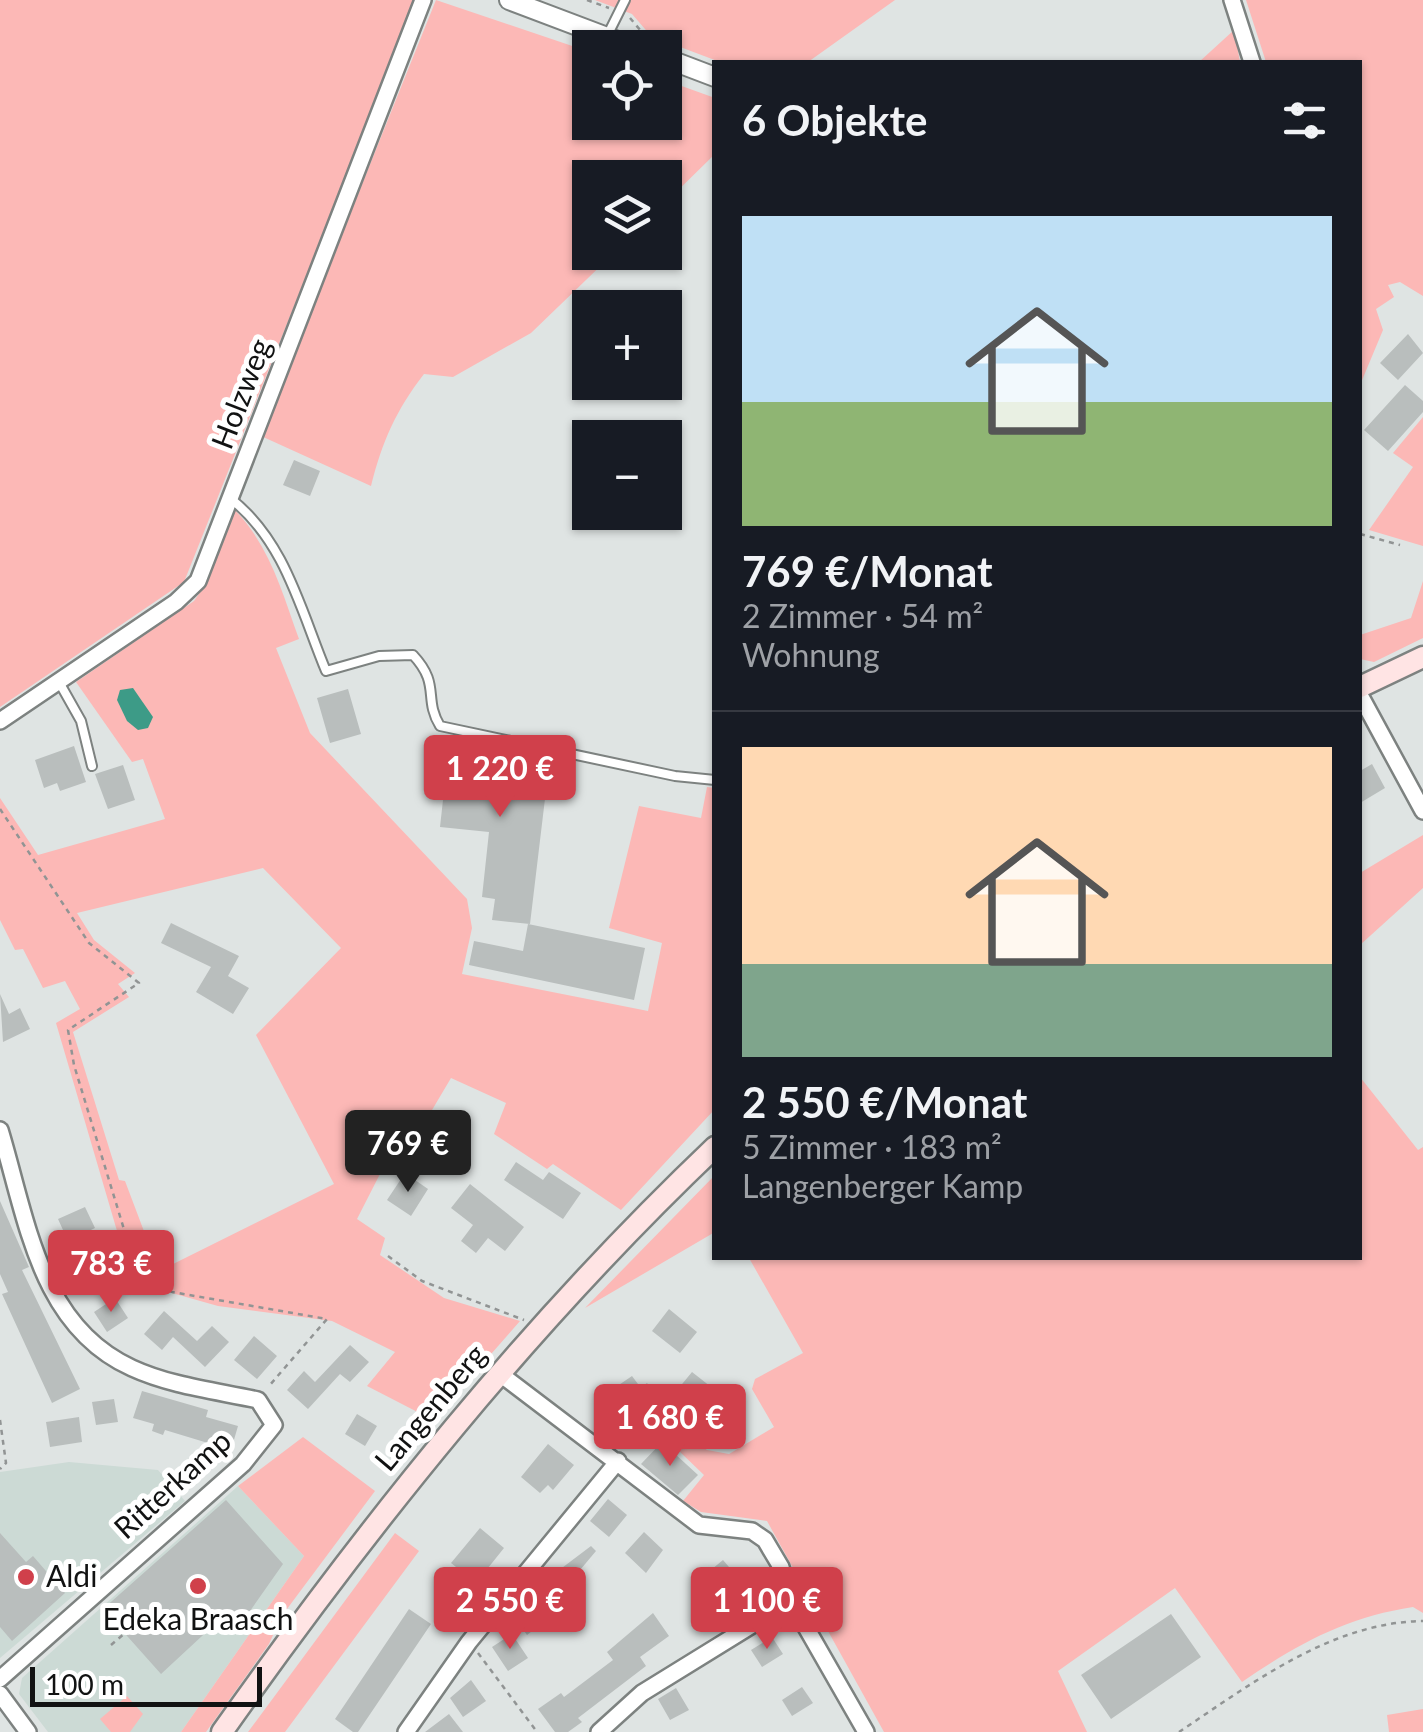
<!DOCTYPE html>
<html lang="de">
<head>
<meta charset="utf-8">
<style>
	:root { --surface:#171b24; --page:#242831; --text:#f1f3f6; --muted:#9ea1a6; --line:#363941; --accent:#d0404b }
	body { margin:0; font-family:Lato,sans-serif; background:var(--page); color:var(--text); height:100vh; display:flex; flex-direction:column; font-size:38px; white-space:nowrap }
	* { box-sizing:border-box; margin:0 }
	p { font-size:32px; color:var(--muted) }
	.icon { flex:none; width:55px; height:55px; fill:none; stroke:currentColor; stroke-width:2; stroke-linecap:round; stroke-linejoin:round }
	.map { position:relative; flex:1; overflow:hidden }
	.details { position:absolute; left:712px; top:60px; width:650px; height:1200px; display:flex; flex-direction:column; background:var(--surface); border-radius:0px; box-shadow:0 2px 8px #0004 }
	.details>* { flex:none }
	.tools { position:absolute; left:572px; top:30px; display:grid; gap:20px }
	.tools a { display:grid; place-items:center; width:110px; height:110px; border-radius:0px; background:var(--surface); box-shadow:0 2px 8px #0004; font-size:50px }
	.scale { position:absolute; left:30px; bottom:25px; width:232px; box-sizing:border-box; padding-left:10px; border:5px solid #111212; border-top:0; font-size:28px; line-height:35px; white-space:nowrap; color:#111212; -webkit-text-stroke:8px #fff; paint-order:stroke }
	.price { position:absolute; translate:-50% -85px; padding:0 22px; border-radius:10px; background:var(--accent); color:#fff; font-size:32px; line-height:65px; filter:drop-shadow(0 2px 5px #0008) }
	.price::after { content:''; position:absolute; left:50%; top:60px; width:30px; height:22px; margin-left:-15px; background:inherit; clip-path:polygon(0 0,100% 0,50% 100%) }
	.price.on { background:#222; color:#fff }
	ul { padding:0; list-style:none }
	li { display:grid; align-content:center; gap:20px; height:530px; padding:0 30px }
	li+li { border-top:2px solid var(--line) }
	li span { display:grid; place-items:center; height:310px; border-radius:0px; color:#555 }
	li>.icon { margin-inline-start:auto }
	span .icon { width:180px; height:180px; fill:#fffc; stroke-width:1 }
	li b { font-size:42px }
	h2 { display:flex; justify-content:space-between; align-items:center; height:120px; padding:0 30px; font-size:42px }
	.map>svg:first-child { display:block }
	.built { fill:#ccdad5 }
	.green { fill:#fcb8b6; fill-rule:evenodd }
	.water { fill:#3d9b87 }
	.building { fill:#b9bebd }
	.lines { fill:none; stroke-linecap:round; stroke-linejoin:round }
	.service-casing { stroke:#7d8280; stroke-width:12 }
	.minor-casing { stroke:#7d8280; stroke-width:20 }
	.tertiary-casing { stroke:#7d8280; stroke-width:22 }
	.secondary-casing { stroke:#7d8280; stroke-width:25 }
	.path { stroke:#919494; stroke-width:2.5; stroke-dasharray:5 5; stroke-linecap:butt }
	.service { stroke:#fff; stroke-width:8 }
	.minor { stroke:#fff; stroke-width:15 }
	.tertiary { stroke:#fff; stroke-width:18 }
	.secondary { stroke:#ffe4e4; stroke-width:20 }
	.poi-dot { fill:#d0404b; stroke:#fff; stroke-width:4 }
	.labels { text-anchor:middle; stroke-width:10; stroke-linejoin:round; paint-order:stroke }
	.street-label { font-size:30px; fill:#111212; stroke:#fff }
	.poi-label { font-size:30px; fill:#111212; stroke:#fff; text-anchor:start }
</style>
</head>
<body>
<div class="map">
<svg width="1423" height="1732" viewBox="0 0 1423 1732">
	<rect width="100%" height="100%" fill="#dfe4e3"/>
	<path class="built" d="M69 1462 158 1470 185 1501 0 1658V1472Z
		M238 1486 304 1556 181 1732H48L19 1694 22 1678Z"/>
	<path class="green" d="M0 0H416L184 582 0 707Z
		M436 0 590 52V122H665V80L715 98V154L665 203V178H590V252L614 253 531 333 453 377 424 374C396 410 382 442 371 486L261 436Z
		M595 0H895L808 62H720L651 36 632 14Z
		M1246 0H1423V296L1400 282 1388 285 1394 297 1376 309 1383 330 1360 385V62H1266Z
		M1234 30 1240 62H1199Z
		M1423 417V546L1369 530 1413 467 1393 453Z
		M234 509C270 546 282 592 299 639L276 648 310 733 467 899 472 928 462 974 648 1011 662 943 609 928 639 806 701 818 707 787 715 788V1109L621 1210 553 1164 547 1169 494 1134 506 1103 451 1078 419 1132 404 1127 357 1219 385 1238 380 1255 444 1298 520 1321 433 1420 367 1386 395 1352 332 1321 218 1306 147 1286 128 1266 122 1248 56 1023 80 1009 65 981 43 988 23 949 15 950 0 920V798L38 855 165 819 143 759 132 762 76 682 194 601 207 582ZM263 868 341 948 256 1035 334 1184 159 1271 125 1181 119 1180 73 1032 129 997 118 984 135 973 94 940 77 913Z
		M1423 581V638L1374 662 1360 659V635L1411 618Z
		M1423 835V888L1360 945V873Z
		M1360 1077 1418 1150 1423 1147V1613L1413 1607C1347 1617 1297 1644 1242 1682L1175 1588 1058 1671 1087 1732H884L767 1521 701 1512 683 1501 704 1475 678 1450 692 1439 707 1450 729 1454 774 1427 752 1389 755 1379 803 1353 749 1258H1360Z
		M715 1175V1232L585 1308Z
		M303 1437 375 1491 281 1617 269 1644 206 1732H181L304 1556 238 1486Z
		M395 1533 419 1551 285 1732H248Z
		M127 1696 143 1714 130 1732H111L100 1719Z
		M1423 1709V1732H1389L1387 1715Z"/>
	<path class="water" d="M133 688 153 717 148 728 138 730 127 721 117 700 120 690Z"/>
	<path class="building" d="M1408 334 1423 353 1398 380 1380 363Z
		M1405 385 1423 401V412L1388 451 1364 430Z
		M294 460 320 471 310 496 283 485Z
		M348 689 361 734 330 743 317 698Z
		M74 746 86 782 60 791 57 783 44 788 35 760Z
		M449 746 550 757 530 924 492 920 495 899 482 897 489 832 440 827Z
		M1372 764 1385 788 1360 803V771Z
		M123 765 135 800 108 809 95 774Z
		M171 923 239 956 228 976 249 988 233 1014 196 992 211 967 161 943Z
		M528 924 645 948 634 1000 469 965 474 941 523 951Z
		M0 994 9 1014 20 1008 30 1029 3 1042Z
		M516 1162 543 1180 549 1172 581 1193 563 1219 504 1180Z
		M405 1173 428 1189 411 1216 387 1200Z
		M470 1184 524 1227 505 1251 488 1238 476 1253 461 1241 473 1225 451 1208Z
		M0 1201 29 1267 22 1270 80 1389 52 1403 2 1294 8 1292 0 1274Z
		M85 1207 95 1228 68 1241 58 1219Z
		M92 1256 103 1278 76 1291 65 1269Z
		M115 1298 128 1318 107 1332 94 1312Z
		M669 1309 697 1332 680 1353 652 1331Z
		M164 1311 197 1341 212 1326 229 1342 205 1367 173 1337 162 1350 144 1334Z
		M254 1336 277 1356 257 1379 234 1360Z
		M350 1345 369 1362 350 1382 340 1374 308 1409 287 1390 304 1371 315 1382Z
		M692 1372 715 1390 702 1406 722 1422 706 1442 663 1408 629 1432 611 1407 618 1402 610 1391 632 1376 641 1388 647 1383 664 1406Z
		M142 1391 208 1410 206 1417 238 1426 231 1450 165 1430 163 1435 152 1431 154 1424 133 1418Z
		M114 1399 118 1422 96 1425 92 1402Z
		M357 1414 377 1426 365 1446 345 1434Z
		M79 1417 82 1442 50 1447 46 1422Z
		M662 1442 698 1475 678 1495 641 1464Z
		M548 1444 574 1465 553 1490 548 1485 540 1493 521 1477Z
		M608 1499 627 1515 609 1537 590 1521Z
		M226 1500 283 1564 243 1621 229 1611 161 1674 103 1609Z
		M480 1528 504 1548 476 1583 451 1563Z
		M644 1532 663 1550 646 1573 625 1553Z
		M0 1533 26 1562 33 1556 65 1593 12 1641 0 1627Z
		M591 1546 596 1551 560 1594 569 1602 527 1635 512 1614 543 1593 538 1586Z
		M723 1560 747 1588 724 1606 701 1578Z
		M409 1609 431 1624 358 1732H353L335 1719Z
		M653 1613 669 1636 640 1657 646 1666 578 1718 582 1722 568 1732H555L538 1709 561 1693 564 1697 613 1660 607 1652Z
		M1171 1614 1201 1657 1111 1719 1081 1675Z
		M512 1634 528 1658 508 1671 492 1647Z
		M772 1637 783 1654 762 1667 751 1650Z
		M471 1680 486 1701 463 1717 450 1698Z
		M802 1687 813 1703 792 1716 782 1700Z
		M676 1688 689 1710 670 1720 658 1699Z
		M449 1714 463 1732H425Z"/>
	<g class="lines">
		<defs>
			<path id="service" d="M607 36 625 0
				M231 499C285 541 301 611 326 671L379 656 413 655C441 685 423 698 440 726L675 776 715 780
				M59 682 81 721 92 766"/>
			<path id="minor" d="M1232 0 1252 62
				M1360 695 1423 811
				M0 721 176 602 198 581 423 0
				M0 1130C27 1219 39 1326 132 1368 171 1386 217 1391 258 1400L274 1425 243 1464 0 1679
				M499 1373 699 1525 752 1531 765 1540 781 1567 791 1601 866 1732
				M0 1694 28 1732
				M406 1732 469 1642 618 1461
				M599 1732 642 1693 791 1601"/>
			<path id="tertiary" d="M509 0 636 48
				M665 58 715 77"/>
			<path id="secondary" d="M1360 687 1423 657
				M222 1732C370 1523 529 1324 715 1147"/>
		</defs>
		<use href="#service" class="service-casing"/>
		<use href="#minor" class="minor-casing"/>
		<use href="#tertiary" class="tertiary-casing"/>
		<use href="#secondary" class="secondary-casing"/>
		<path class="path" d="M587 0 609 8
			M630 18 641 31
			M1360 534 1400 545
			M0 809 89 943 139 983 68 1030 74 1065 137 1272 172 1292 327 1319 269 1386
			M388 1256 422 1281 524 1320
			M0 1420 6 1463 0 1469
			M111 1645 125 1633
			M478 1653 537 1732
			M1179 1732C1251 1684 1332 1622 1423 1621"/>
		<use href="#service" class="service"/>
		<use href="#minor" class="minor"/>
		<use href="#tertiary" class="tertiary"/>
		<use href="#secondary" class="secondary"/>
	</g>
	<g class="poi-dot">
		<circle cx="26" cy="1577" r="10"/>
		<circle cx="198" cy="1586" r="10"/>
	</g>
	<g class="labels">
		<g class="street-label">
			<text transform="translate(242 394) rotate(-69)" y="10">Holzweg</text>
			<text transform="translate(431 1408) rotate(-50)" y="10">Langenberg</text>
			<text transform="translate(173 1485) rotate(-42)" y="10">Ritterkamp</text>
		</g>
		<g class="poi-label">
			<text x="46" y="1587">Aldi</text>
			<text x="198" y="1630" text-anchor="middle">Edeka Braasch</text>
		</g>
	</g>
</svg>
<div class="tools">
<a><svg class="icon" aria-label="locate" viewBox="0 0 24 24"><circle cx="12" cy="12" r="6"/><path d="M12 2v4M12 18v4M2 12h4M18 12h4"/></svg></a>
<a><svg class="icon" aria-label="layers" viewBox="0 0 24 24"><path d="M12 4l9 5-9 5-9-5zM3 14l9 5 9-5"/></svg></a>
<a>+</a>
<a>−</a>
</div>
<div class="scale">100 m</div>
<b class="price" style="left:500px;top:820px">1 220 €</b>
<b class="price on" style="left:408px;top:1195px">769 €</b>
<b class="price" style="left:111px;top:1315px">783 €</b>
<b class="price" style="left:670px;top:1469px">1 680 €</b>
<b class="price" style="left:510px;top:1652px">2 550 €</b>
<b class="price" style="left:767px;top:1652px">1 100 €</b>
<section class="details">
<h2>6 Objekte<svg class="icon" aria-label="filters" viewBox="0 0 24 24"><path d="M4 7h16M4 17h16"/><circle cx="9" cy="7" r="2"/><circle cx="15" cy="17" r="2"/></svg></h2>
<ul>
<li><span style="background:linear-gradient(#bfe0f5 60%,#8fb573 0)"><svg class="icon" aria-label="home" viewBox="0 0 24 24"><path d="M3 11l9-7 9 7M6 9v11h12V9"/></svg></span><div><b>769 €/Monat</b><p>2 Zimmer · 54 m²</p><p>Wohnung</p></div></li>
<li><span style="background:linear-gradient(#ffd9b3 70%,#7fa58c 0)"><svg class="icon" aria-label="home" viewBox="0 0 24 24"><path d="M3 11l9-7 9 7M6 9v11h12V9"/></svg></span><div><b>2 550 €/Monat</b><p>5 Zimmer · 183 m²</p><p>Langenberger Kamp</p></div></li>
</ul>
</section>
</div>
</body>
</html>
